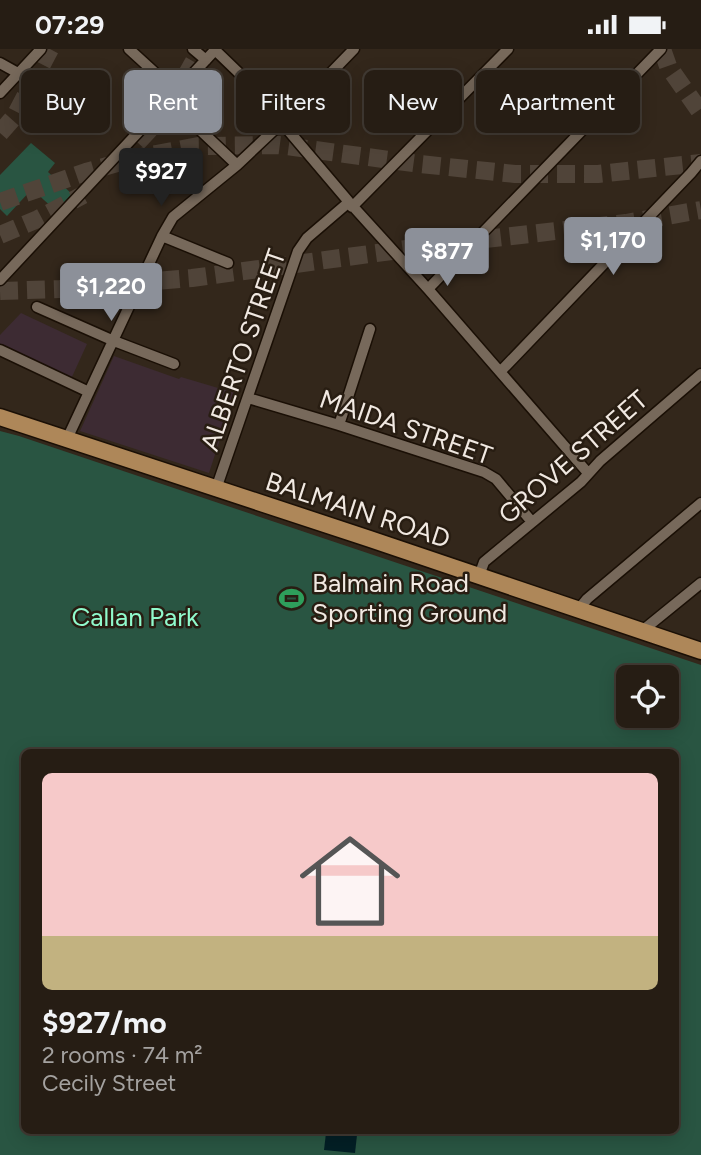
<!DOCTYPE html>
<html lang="en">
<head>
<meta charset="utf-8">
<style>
	:root { --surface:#261d14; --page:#322a22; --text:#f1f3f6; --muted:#a4a2a0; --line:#423b34; --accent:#8c9099 }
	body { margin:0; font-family:Figtree,sans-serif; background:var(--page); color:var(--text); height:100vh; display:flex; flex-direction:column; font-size:26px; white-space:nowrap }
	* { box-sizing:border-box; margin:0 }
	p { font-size:23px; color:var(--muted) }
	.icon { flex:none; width:38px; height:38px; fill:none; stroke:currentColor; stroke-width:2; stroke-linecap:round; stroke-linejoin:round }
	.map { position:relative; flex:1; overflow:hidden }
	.side { position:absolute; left:21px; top:700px; width:658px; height:385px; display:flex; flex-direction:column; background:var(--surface); border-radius:10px; box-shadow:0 4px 18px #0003,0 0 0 2px var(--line) }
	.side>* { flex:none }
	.top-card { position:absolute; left:21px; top:21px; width:660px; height:63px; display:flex; gap:14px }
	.buttons { position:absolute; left:616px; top:616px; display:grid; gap:14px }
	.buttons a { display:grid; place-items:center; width:63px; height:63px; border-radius:10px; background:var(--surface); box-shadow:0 4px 18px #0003,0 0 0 2px var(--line); font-size:35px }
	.price { position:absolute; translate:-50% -60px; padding:0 16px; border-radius:7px; background:var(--accent); color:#fff; font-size:23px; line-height:46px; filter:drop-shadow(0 2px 4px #0008) }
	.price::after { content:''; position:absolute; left:50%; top:42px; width:21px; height:16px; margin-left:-10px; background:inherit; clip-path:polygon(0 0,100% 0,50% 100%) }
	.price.selected { background:#222; color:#fff }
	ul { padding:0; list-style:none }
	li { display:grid; align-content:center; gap:14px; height:371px; padding:0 21px }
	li+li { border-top:2px solid var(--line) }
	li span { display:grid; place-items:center; height:217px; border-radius:10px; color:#555 }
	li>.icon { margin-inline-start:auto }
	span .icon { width:126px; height:126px; fill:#fffc; stroke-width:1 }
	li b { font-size:30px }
	.chip { padding:0 24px; border-radius:10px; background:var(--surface); box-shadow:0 4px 18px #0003,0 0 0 2px var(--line); font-size:24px; line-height:63px }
	.chip.selected { background:var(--accent); color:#fff }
	.status { display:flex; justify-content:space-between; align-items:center; height:49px; padding:0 35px; background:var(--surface); direction:ltr }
	.status svg { height:19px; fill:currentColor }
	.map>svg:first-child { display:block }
	.industrial { fill:#3d2b33 }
	.green { fill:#295542; fill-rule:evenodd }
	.water { fill:#031f25 }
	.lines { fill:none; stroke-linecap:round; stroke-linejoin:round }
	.highway-tunnel { stroke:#504439; stroke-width:18; stroke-dasharray:18 9; stroke-linecap:butt }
	.street-casing { stroke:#1a0f05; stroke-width:13 }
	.primary-casing { stroke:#1a0f05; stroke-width:19 }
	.street { stroke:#77695b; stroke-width:10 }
	.primary { stroke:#ae8759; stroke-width:16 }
	.labels { text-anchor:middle; stroke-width:5; stroke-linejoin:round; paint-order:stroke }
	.street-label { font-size:26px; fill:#f1e9e2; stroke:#281d12 }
	.poi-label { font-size:26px; fill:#f1e9e2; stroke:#281d12; text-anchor:start }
	.park-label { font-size:26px; fill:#90facc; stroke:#281d12 }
</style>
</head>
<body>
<div class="status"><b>07:29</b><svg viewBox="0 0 49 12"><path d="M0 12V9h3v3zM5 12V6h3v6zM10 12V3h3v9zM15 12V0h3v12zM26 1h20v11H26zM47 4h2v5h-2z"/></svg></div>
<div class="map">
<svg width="701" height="1106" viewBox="0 0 701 1106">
	<rect width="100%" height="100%" fill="#33271b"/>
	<path class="industrial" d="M21 264 87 295 71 330 0 297V286Z
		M114 307 179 330 181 328 235 344 209 424 80 382Z"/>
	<path class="green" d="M31 94 55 114 48 123 72 145 56 162 32 140 7 167 0 160V126Z
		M0 382 19 387 701 616V1106H0ZM628 628H667V667H628ZM24 704H676V1082H24Z"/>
	<path class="water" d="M326 1084 357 1086 355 1104 324 1101Z"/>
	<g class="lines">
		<path class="highway-tunnel" d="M662 0 668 17 701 64
			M0 84 15 67 50 0
			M119 113 165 64 201 0
			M0 153 86 123 131 110 198 97 278 96 420 115 515 125H598L701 114
			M0 186 38 170 83 146
			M0 242 60 240 192 229 451 194 626 174 701 161"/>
		<defs>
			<path id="street" d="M129 0 176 43
				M193 0 206 11
				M215 1 242 27 247 36 282 74 349 153 428 240 588 424
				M0 14 18 24
				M0 44 41 0
				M198 79 237 116
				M352 158 508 0
				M162 187 228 214
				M0 231 216 0
				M428 240 661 0
				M37 258 114 292 174 315
				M0 301 89 343
				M500 323 691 124 701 112
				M248 349 339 376 484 423 496 430 532 473
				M339 376 370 280
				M67 390 162 187 173 168 237 116 292 64 354 0
				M216 440 298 202 307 189 349 153
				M479 527 484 513 581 433 600 412 701 325
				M578 561 587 550 701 454
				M642 582 701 534"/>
			<path id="primary" d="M0 368 370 490 701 602"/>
		</defs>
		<use href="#street" class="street-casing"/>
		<use href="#primary" class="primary-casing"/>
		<use href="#street" class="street"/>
		<use href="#primary" class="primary"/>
	</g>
	<defs>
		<symbol id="stadium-bare" viewBox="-9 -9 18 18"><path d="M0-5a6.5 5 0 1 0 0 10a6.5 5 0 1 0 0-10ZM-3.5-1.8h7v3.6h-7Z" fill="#2e9e5b" stroke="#281d12" stroke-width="2.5" paint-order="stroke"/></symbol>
	</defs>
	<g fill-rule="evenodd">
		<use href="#stadium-bare" x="274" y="532" width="35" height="35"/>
	</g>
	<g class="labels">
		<g class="street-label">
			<text transform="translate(243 301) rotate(-71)" y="9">ALBERTO STREET</text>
			<text transform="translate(406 378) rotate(19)" y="9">MAIDA STREET</text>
			<text transform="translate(573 408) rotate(-41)" y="9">GROVE STREET</text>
			<text transform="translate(358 461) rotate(18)" y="9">BALMAIN ROAD</text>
		</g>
		<g class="poi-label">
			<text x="312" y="543">Balmain Road<tspan x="312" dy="30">Sporting Ground</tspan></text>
		</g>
		<g class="park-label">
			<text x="135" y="577">Callan Park</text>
		</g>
	</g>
</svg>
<div class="buttons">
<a><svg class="icon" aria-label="locate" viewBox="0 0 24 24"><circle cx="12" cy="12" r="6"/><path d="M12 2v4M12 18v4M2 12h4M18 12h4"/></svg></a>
</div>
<b class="price selected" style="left:161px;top:159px">$927</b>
<b class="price" style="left:613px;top:228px">$1,170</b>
<b class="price" style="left:447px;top:239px">$877</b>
<b class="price" style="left:111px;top:274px">$1,220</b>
<div class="top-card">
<a class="chip">Buy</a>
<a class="chip selected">Rent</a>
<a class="chip">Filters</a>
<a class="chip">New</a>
<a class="chip">Apartment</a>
</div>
<section class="side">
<ul>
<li><span style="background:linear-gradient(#f6c9c9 75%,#c2b280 0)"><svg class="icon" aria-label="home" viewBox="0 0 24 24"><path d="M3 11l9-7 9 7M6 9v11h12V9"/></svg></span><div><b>$927/mo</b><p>2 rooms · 74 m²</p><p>Cecily Street</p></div></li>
</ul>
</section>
</div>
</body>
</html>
